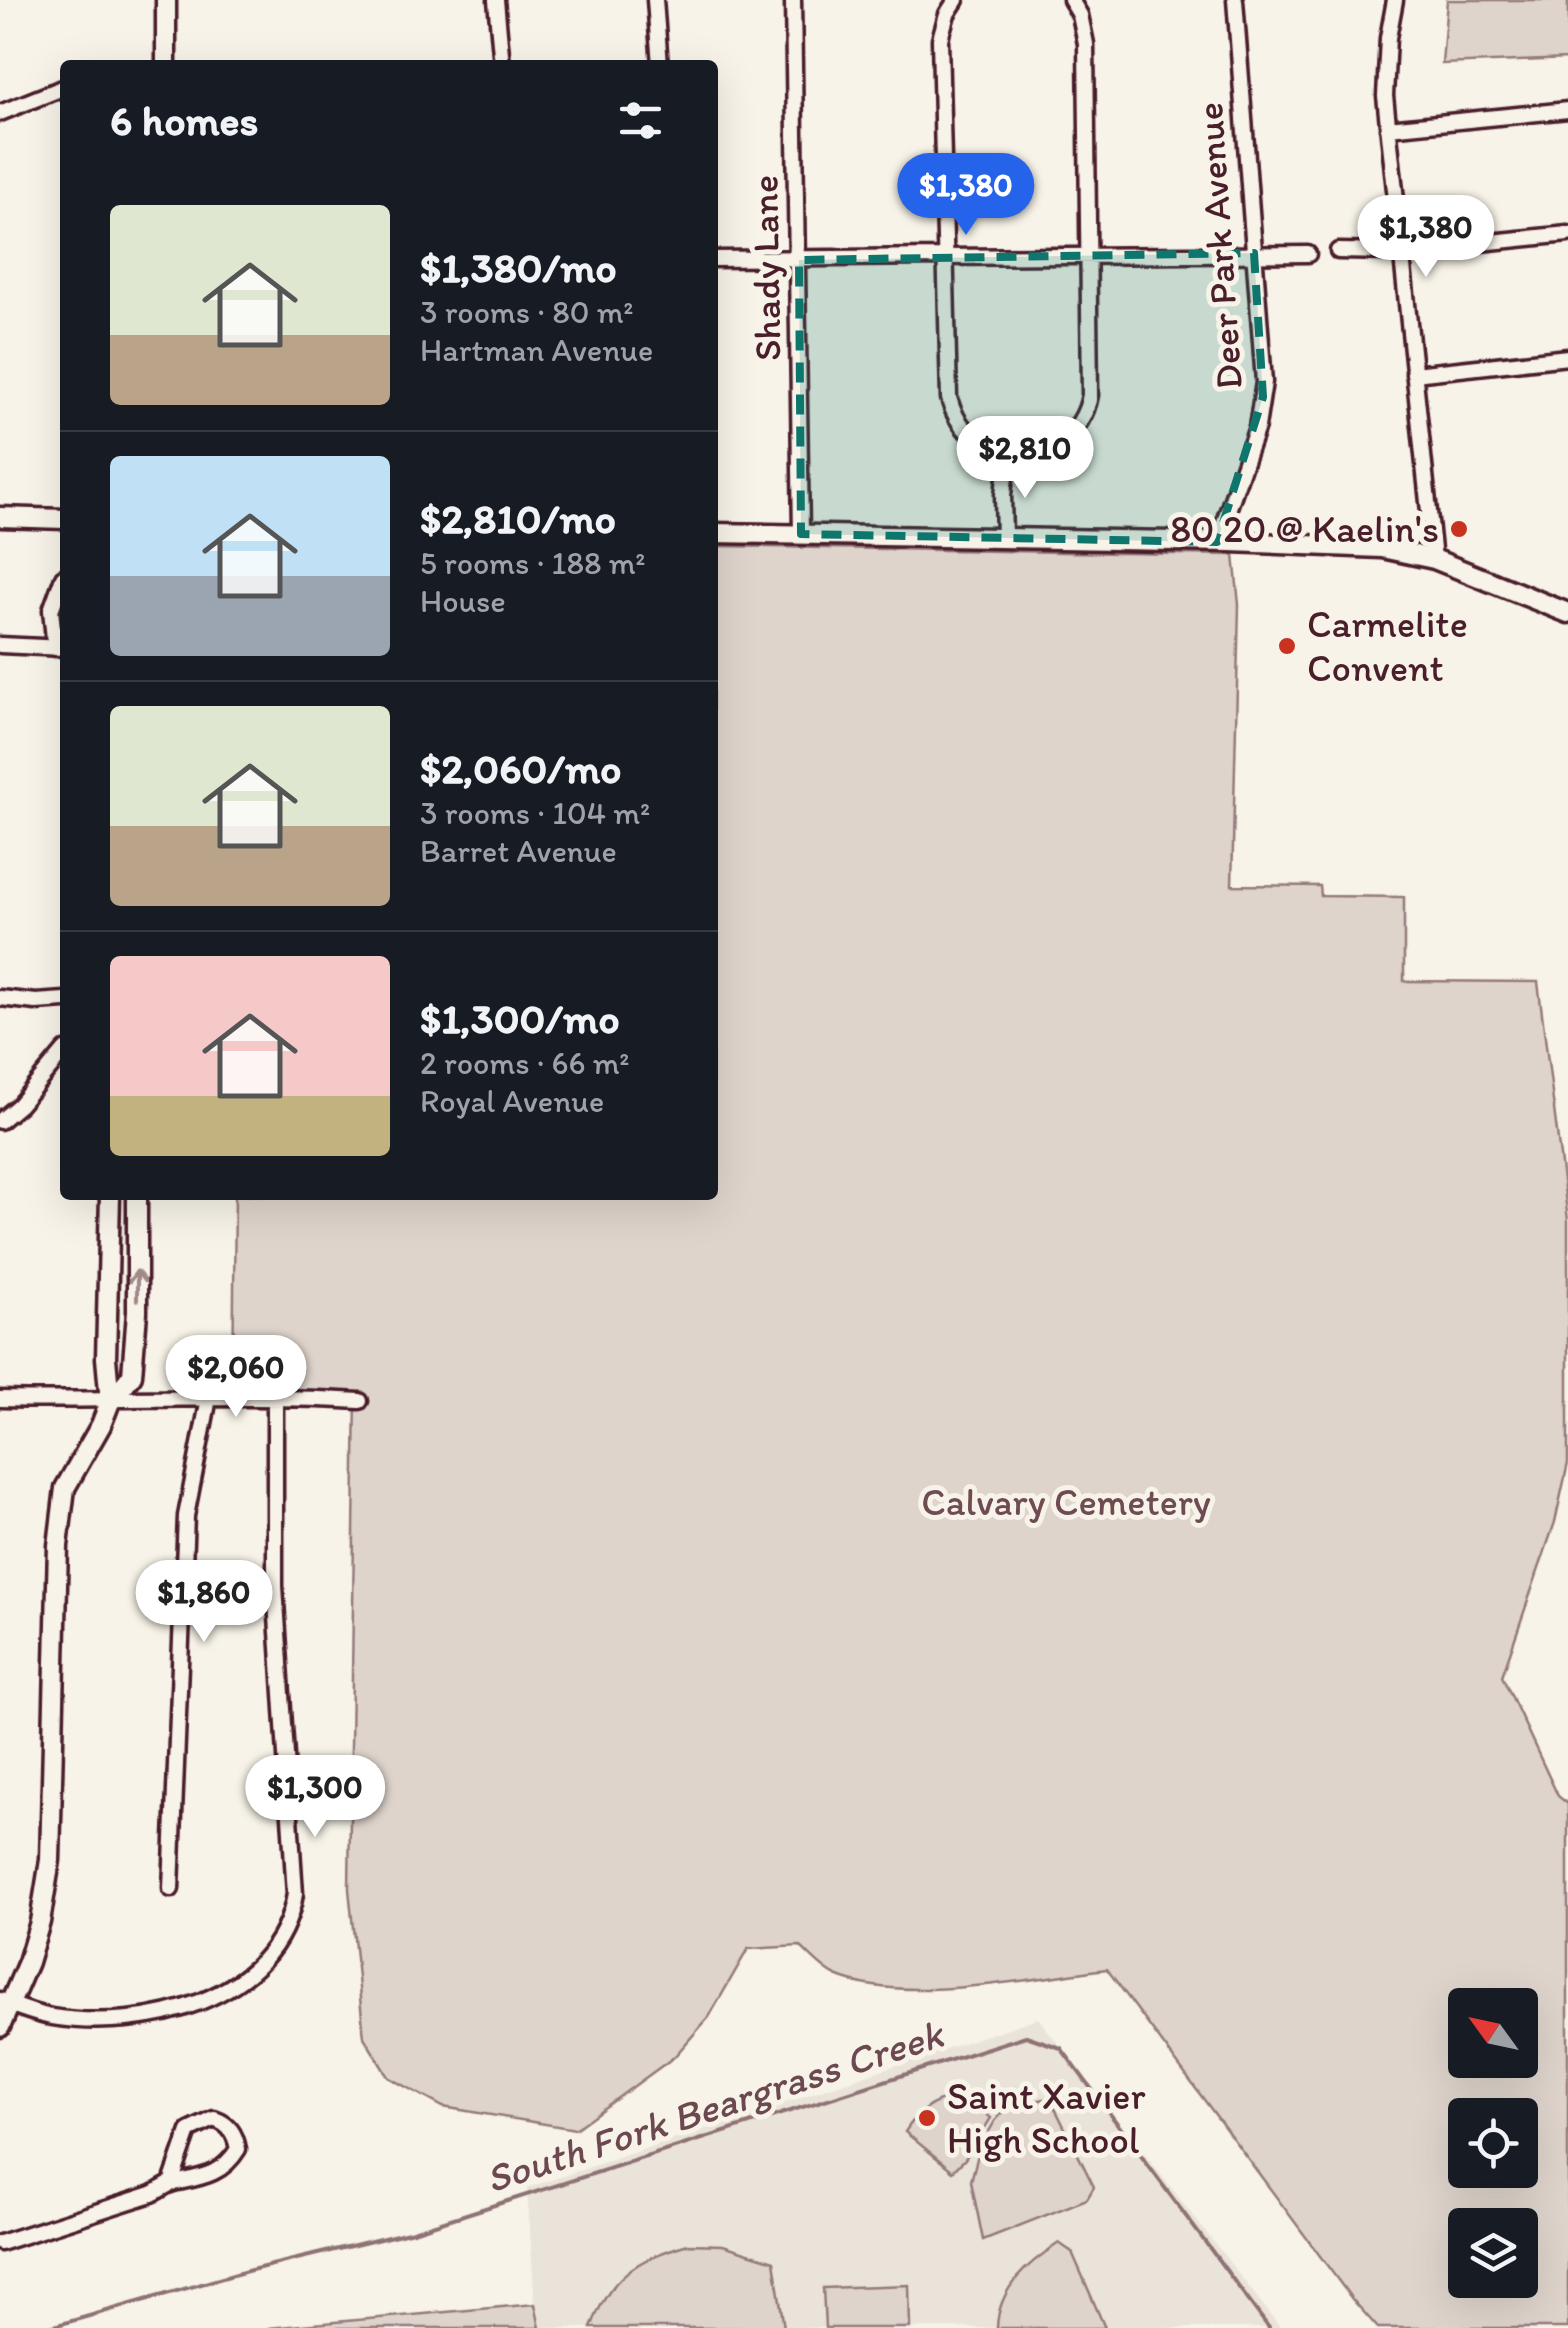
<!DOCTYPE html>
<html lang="en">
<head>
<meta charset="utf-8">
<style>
	:root { --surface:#171b24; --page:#242831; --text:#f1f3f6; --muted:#9ea1a6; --line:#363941; --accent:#2563eb }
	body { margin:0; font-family:Itim,sans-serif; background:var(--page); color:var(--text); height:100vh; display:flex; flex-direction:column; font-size:38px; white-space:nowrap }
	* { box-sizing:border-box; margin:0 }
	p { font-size:32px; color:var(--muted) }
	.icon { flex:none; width:55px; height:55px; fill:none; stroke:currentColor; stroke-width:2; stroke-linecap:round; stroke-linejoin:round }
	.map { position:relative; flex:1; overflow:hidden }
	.sheet { position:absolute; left:60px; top:60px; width:658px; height:1140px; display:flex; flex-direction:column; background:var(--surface); border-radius:10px; box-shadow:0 10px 40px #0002 }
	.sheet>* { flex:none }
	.needle { width:65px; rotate:303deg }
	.fabs { position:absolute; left:1448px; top:1988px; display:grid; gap:20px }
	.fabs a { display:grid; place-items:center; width:90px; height:90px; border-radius:10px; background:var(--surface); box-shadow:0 10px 40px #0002; font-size:50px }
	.price { position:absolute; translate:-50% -85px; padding:0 22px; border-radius:35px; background:#fff; color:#222; font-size:32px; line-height:65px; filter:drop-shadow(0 2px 5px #0008) }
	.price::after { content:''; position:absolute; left:50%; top:60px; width:30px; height:22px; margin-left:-15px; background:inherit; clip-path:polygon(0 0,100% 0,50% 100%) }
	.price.active { background:var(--accent); color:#fff }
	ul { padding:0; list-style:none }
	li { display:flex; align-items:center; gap:30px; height:250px; padding:0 50px }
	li+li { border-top:2px solid var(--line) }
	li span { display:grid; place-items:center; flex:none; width:280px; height:200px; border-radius:10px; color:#555 }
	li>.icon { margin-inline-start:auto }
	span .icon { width:120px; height:120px; fill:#fffc; stroke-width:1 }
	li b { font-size:42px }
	h2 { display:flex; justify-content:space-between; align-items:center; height:120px; padding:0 50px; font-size:42px }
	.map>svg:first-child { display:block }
	.built { fill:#eae3da }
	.green { fill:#ded4cc; stroke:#947a7c; stroke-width:2.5; fill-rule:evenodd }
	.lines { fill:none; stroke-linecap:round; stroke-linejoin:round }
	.stream { stroke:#8e7275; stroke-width:4 }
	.minor-casing { stroke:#4a1f2b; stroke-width:21 }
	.major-casing { stroke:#4a1f2b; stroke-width:25 }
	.minor { stroke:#f7f3e8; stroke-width:14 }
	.major { stroke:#f7f3e8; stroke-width:18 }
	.oneway { stroke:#a0898a }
	.marked { fill:#0f766e; fill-opacity:0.2; stroke:#0f766e; stroke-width:8; stroke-dasharray:20 12; stroke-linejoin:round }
	.poi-dot { fill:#c8321e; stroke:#f7f3e8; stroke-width:4 }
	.labels { text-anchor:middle; stroke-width:10; stroke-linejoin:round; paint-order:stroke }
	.street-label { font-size:38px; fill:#4a1f2b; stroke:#f7f3e8 }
	.poi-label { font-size:38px; fill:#4a1f2b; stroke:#f7f3e8; text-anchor:start }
	.park-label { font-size:38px; fill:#6f4c53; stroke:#f7f3e8 }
	.water-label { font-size:40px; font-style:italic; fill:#6c4950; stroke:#f7f3e8 }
</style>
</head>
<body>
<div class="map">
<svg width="1568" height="2328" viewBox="0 0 1568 2328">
	<rect width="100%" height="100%" fill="#f7f3e8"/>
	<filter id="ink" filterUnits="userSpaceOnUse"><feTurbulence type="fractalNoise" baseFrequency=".01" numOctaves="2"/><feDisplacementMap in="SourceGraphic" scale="20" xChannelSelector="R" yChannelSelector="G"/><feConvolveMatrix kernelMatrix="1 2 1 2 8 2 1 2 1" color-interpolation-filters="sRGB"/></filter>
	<g filter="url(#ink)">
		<path class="built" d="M1038 2018 1281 2328H540L535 2304 527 2188Z"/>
		<path class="green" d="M1447 0H1568V59L1442 64Z
			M713 546 1234 555 1239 605 1232 885 1320 886 1321 896 1404 897V981L1538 982 1568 1220V1463L1555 1522 1502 1676 1558 1796 1568 1804V2328H1378L1352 2299 1107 1969C1032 1978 904 2005 836 1976 823 1970 811 1956 800 1946L748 1949 709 2017 674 2057 575 2129 443 2107 388 2077 364 2037 349 1889 356 1393 233 1388 235 1195H712ZM1465 2005H1520V2060H1465ZM1465 2115H1520V2170H1465ZM1465 2225H1520V2280H1465Z
			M955 2096 969 2100 991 2118 965 2159 953 2171 905 2132C918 2111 932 2102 955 2096Z
			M1050 2098 1094 2187 1087 2199 983 2240 971 2181 980 2147 995 2121 1009 2106Z
			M1059 2243 1072 2252 1105 2328H997C998 2288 1028 2263 1059 2243Z
			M688 2244 723 2245 774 2261 784 2328H591C610 2276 636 2259 688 2244Z
			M909 2285 910 2328H825L823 2288Z
			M535 2304 540 2328H268Z"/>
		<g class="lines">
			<path class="stream" d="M47 2328 247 2271 413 2231 1026 2036 1061 2048 1269 2328"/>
			<defs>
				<path id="minor" d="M496 0 502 65
					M655 0 660 65
					M793 0 801 534
					M956 0 947 14 940 39 949 398C957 431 980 444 1007 460
					M1395 0 1388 38 1385 96 1434 559
					M0 113 65 87
					M1388 128 1568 110
					M1338 251 1392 252 1568 234
					M712 259 1308 254
					M1414 374 1568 357
					M1007 460C1045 458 1083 436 1090 395L1086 44 1080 15 1071 0
					M1004 539 1003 495 1007 460
					M1217 542 1257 427 1264 382 1235 0
					M0 645 64 648
					M55 648 51 610 63 577
					M0 998 36 1002 65 1000
					M0 1121 19 1105 65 1050
					M0 1399C120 1402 240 1394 360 1401
					M171 1889 186 1516 209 1398
					M0 2000C17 2007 34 2014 52 2017 144 2032 278 2001 295 1894L275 1586V1400
					M0 2243 152 2194C159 2191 167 2184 174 2183 202 2177 222 2175 238 2149 235 2133 229 2124 214 2119L189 2131 171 2183"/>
				<path id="major" d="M166 0V65
					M0 517 65 519
					M712 533 1230 542 1382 548 1434 559 1568 613
					M110 1402 106 1358 110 1195
					M0 2027 28 1962 40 1922 50 1860 58 1546 65 1488 101 1425 110 1402 132 1375 137 1312V1195"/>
			</defs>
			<use href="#minor" class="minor-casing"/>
			<use href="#major" class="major-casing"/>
			<use href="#minor" class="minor"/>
			<use href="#major" class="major"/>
		</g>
		<defs><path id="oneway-shaft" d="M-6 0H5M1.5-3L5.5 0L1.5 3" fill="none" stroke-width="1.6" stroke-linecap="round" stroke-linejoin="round" transform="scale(2.5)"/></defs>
		<use class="oneway" href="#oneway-shaft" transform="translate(137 1285) rotate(-90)"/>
	</g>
	<path class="marked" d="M1254 253 1263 397 1217 542 801 534 799 260Z"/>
	<g class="poi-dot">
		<circle cx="1459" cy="529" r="10"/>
		<circle cx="1287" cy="646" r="10"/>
		<circle cx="927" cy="2118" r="10"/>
	</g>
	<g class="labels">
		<g class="street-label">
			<text transform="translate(1219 246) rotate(-94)" y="13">Deer Park Avenue</text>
			<text transform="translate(766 268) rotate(-91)" y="13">Shady Lane</text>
		</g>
		<g class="poi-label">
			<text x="1439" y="542" text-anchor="end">80 20 @ Kaelin's</text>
			<text x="1307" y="637">Carmelite<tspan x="1307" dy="44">Convent</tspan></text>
			<text x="947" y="2109">Saint Xavier<tspan x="947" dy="44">High School</tspan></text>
		</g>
		<g class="park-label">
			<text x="1066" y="1515">Calvary Cemetery</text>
		</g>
		<g class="water-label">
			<text transform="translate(714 2106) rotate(-18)" y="14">South Fork Beargrass Creek</text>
		</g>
	</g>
</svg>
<div class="fabs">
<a><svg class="needle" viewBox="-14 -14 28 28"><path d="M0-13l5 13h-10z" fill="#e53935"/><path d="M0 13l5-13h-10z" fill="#9ea1a6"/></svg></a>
<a><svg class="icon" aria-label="locate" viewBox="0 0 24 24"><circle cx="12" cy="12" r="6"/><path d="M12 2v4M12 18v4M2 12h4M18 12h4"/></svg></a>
<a><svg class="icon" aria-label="layers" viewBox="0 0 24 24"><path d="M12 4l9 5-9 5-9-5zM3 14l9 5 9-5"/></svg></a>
</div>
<b class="price active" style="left:966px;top:238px">$1,380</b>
<b class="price" style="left:1426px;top:280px">$1,380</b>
<b class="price" style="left:1025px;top:501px">$2,810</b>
<b class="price" style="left:236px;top:1420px">$2,060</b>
<b class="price" style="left:204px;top:1645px">$1,860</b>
<b class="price" style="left:315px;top:1840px">$1,300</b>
<section class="sheet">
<h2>6 homes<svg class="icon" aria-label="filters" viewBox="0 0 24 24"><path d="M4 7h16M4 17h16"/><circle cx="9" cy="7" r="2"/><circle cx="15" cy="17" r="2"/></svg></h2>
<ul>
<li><span style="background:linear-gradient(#dfe7d0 65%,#b9a48a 0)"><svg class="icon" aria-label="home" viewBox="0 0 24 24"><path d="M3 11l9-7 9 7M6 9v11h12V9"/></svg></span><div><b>$1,380/mo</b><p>3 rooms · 80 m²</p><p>Hartman Avenue</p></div></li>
<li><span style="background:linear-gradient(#bfe0f5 60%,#9aa5b1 0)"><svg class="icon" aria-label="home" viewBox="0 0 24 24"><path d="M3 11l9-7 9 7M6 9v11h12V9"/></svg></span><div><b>$2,810/mo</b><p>5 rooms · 188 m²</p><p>House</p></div></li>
<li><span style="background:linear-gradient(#dfe7d0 60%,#b9a48a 0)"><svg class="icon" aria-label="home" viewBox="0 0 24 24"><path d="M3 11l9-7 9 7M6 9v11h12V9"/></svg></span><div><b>$2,060/mo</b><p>3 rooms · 104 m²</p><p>Barret Avenue</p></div></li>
<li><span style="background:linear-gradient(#f6c9c9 70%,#c2b280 0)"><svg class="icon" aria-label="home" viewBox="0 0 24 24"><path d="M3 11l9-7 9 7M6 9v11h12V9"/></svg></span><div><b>$1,300/mo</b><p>2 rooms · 66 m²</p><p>Royal Avenue</p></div></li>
</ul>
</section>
</div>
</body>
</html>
